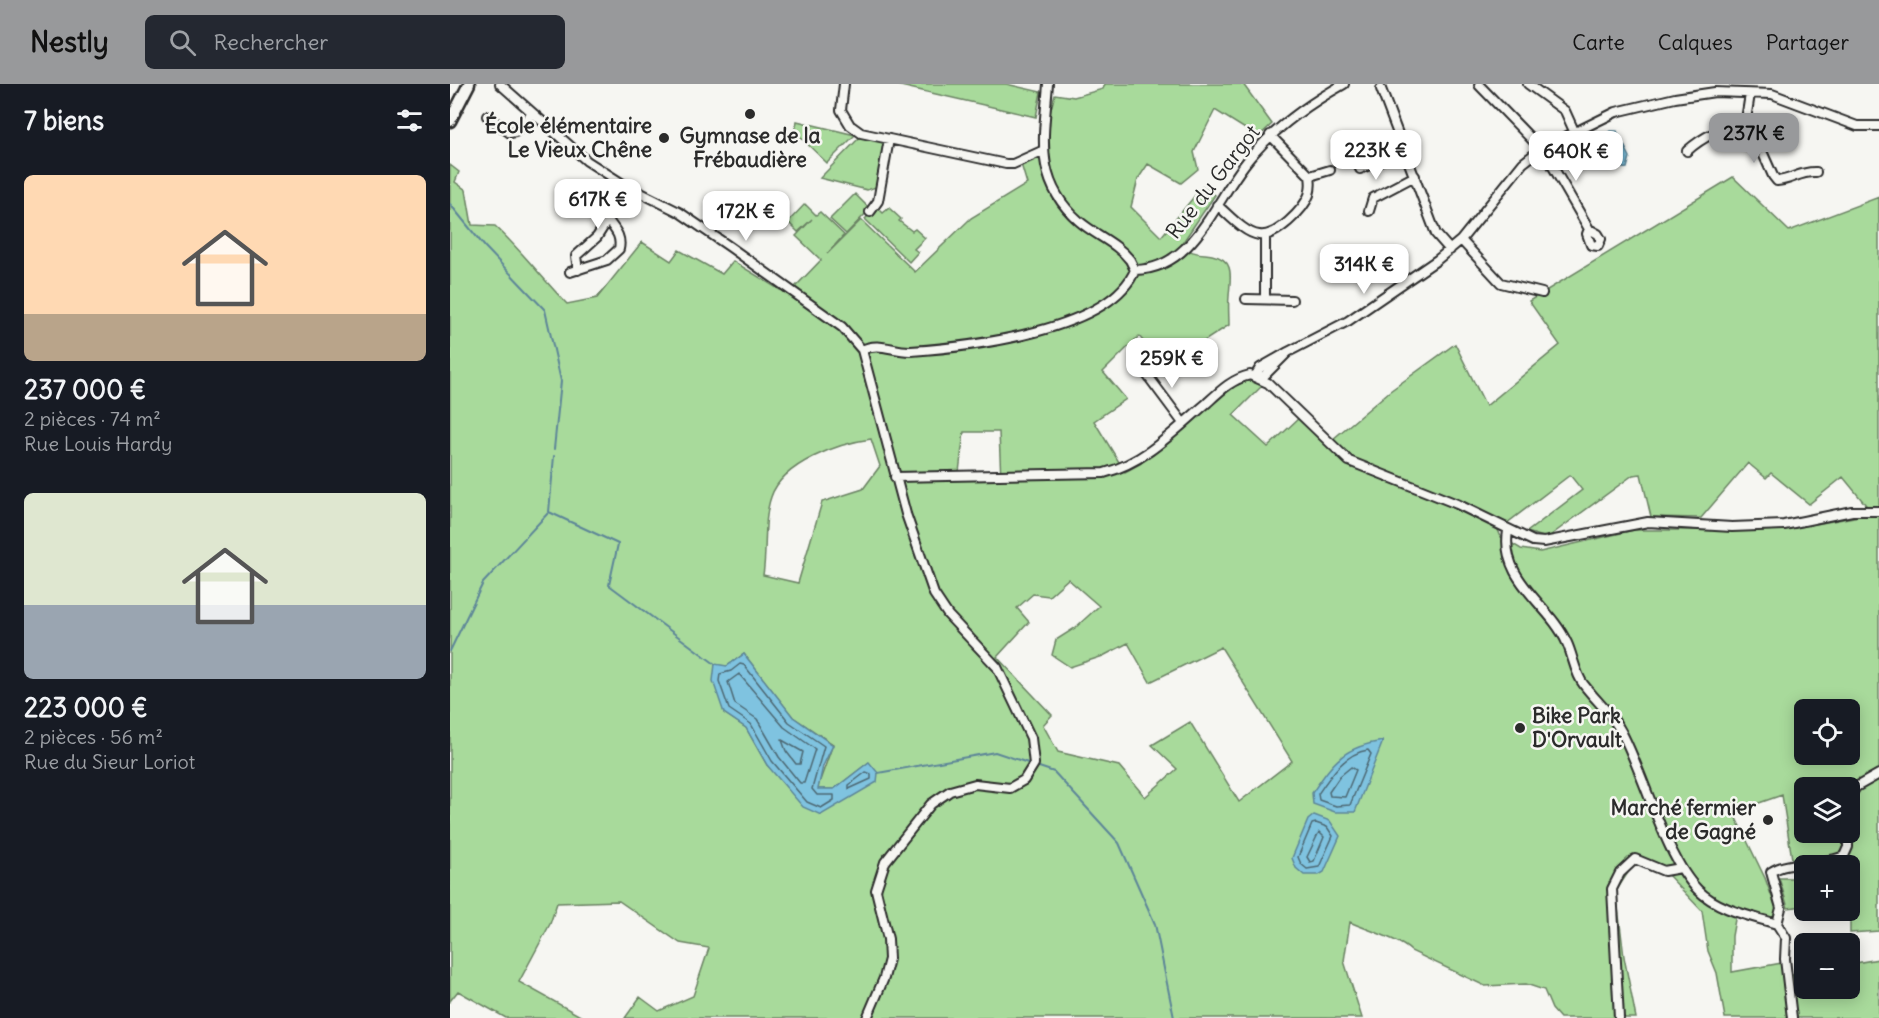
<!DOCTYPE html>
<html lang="fr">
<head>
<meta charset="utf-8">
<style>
	:root { --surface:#171b24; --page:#242831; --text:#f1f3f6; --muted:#9ea1a6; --accent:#98999b }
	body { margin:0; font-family:Delius,sans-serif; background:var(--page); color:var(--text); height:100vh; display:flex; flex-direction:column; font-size:22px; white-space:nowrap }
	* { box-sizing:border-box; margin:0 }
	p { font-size:20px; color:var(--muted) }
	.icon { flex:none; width:33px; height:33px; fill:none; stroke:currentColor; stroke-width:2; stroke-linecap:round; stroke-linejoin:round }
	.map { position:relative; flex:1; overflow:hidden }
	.details { display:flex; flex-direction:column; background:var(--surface); width:450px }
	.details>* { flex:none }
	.buttons { position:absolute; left:1344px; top:615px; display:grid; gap:12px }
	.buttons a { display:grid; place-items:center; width:66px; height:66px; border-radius:9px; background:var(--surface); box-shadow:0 3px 15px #0003; font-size:30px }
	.price { position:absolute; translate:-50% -51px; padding:0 14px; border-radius:12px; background:#fff; color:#222; font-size:20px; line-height:39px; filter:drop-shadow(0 2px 3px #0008) }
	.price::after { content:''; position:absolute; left:50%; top:36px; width:18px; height:14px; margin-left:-9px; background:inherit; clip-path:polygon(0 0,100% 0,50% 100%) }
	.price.current { background:var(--accent); color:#111 }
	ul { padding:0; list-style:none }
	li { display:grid; align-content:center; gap:12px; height:318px; padding:0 24px }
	li span { display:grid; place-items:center; height:186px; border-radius:9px; color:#555 }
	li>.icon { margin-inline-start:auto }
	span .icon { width:108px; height:108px; fill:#fffc; stroke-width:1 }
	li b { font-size:26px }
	h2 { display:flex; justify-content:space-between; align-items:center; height:72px; padding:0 24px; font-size:26px }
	header { display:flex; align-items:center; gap:36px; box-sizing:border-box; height:84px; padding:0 30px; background:var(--accent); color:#111 }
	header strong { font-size:28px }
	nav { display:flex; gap:33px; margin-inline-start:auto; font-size:21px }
	.search { width:420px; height:54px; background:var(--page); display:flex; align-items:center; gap:15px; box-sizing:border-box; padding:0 21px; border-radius:9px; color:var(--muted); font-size:22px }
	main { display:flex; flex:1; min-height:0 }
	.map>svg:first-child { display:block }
	.green { fill:#a8da9b; stroke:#6a8263; stroke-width:1.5; fill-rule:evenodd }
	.water { fill:#7fc3e0; stroke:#5d8698; stroke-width:1.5 }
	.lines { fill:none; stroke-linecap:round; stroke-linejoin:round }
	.shore { stroke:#4d6873; stroke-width:1.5 }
	.stream { stroke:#5d8698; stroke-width:2 }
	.minor-casing { stroke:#2b2b2b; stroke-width:12 }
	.major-casing { stroke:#2b2b2b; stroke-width:15 }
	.minor { stroke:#f6f6f2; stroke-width:8 }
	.major { stroke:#f6f6f2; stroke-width:10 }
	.poi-dot { fill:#2b2b2b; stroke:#f6f6f2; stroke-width:2 }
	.labels { text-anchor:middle; stroke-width:5; stroke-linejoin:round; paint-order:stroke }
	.poi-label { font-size:21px; font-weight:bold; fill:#2b2b2b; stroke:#f6f6f2; text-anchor:end }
	.street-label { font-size:21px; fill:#2b2b2b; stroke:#f6f6f2 }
</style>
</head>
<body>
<header>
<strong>Nestly</strong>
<div class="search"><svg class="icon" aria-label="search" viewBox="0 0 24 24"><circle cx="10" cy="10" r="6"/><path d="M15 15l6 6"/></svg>Rechercher</div>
<nav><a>Carte</a><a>Calques</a><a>Partager</a></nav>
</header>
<main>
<section class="details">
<h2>7 biens<svg class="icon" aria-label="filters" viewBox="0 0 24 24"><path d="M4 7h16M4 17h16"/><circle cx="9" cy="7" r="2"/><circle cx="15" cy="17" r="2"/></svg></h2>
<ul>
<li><span style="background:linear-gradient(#ffd9b3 75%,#b9a48a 0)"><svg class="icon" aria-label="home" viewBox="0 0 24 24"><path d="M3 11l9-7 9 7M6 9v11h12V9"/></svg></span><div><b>237 000 €</b><p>2 pièces · 74 m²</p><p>Rue Louis Hardy</p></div></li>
<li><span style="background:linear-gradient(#dfe7d0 60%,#9aa5b1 0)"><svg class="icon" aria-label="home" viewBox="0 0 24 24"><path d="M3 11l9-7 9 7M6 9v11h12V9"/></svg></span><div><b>223 000 €</b><p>2 pièces · 56 m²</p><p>Rue du Sieur Loriot</p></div></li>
</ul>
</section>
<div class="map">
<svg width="1429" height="934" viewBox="0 0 1429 934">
	<rect width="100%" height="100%" fill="#f6f6f2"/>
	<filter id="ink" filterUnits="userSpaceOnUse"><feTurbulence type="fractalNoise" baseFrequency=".0167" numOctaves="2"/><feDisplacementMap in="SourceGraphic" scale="12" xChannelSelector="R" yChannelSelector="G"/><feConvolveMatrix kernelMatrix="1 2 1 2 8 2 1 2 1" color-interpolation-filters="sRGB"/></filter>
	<g filter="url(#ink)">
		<path class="green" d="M442 0H556L591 8 586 33Z
			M655 0H793L822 40 808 53 765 26 744 68 748 85 731 99 698 80 688 95 681 123 711 153 752 103 765 111 731 161C741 170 749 169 762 171 786 176 780 194 779 212 778 222 779 232 779 241L742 265 721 291 689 252 653 288 676 315 644 337 675 388 690 380 780 304 799 296 814 300 783 331 818 363 849 334 877 360 940 307 1005 260 1036 322 1110 261 1079 217 1283 93 1339 147 1429 113V847L1400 849V782H1354V822L1338 824 1329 794H1345L1332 711 1283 728 1315 794 1328 830 1321 834 1287 824 1282 852V888L1332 879 1333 892 1354 888V904H1400V880L1429 875V934H1275L1267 889 1258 867 1252 827 1219 792 1189 777 1179 787 1166 807 1174 873 1186 934H1110L1102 925 1094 906 1076 900 1035 902 961 867C949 855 917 846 900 838L894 877 912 934H175L190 913 209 927 243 912 259 864 230 859 169 817 107 819 100 840 69 898 134 934H56L8 907 0 917V81L9 88 5 98 16 106 22 141 45 142C71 166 92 194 117 220L147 214 192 158 221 177 229 166 272 190 283 177 330 206 345 203 371 176 346 152 362 135 348 148 338 138 355 120 366 131 370 128 394 151 377 170 411 136 465 188 521 134 577 100 571 80 584 74 598 72 596 43 605 10 624 13 653 5ZM514 348H549L551 396H508ZM421 355 430 382 413 405 372 418 348 499 313 491C317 467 313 436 321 413 332 379 390 359 421 355ZM1298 379 1316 394 1321 389 1359 420 1393 393 1416 421 1409 432 1334 446H1184L1090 468 1071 465 1051 453 1048 446 1120 391 1132 406 1077 448 1097 454 1183 391 1191 390 1201 433 1251 434ZM618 495 649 522 625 544 606 556 602 571 620 583 653 572 678 559 700 598 771 563 842 677 789 718 740 638 702 661 727 685 695 713 669 682 608 668 593 641 602 631 547 573 579 538 567 524 583 510 599 512ZM294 570 343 633 383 660 367 705H384L419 678 371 731 317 681 296 644 274 629 265 581 277 582ZM1354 626H1400V670H1354ZM1354 704H1400V748H1354Z
			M347 37 405 51 377 79 345 48Z
			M410 53 436 58 426 103 417 106 370 94Z
			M405 110 420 125 396 150 380 135Z
			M427 123 433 129 439 124 451 135 449 137 462 147 465 145 475 154 464 165 468 168 459 178 415 135Z"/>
		<path class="water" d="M1160 47H1167L1180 73 1177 84C1165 86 1152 71 1147 61L1148 56Z
			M294 570 343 633 383 661 373 682 368 705H384L419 678 428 689 427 698 371 731 353 723 317 681 296 644 274 629 263 597 265 580 277 582Z
			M933 657 905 728H885L863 720 862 709C884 677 893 663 933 657Z
			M864 731 880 737 890 752 874 788 869 791H854L846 784 842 774 858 736Z"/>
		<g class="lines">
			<path class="shore" d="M290 580 294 581 339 638 374 662 362 705 367 711H384V716L371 724 357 718 322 677 301 640 279 625 269 597 270 590 281 587Z
				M289 590 334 643 365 665 354 699H350L329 673 307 635 285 620 278 598Z
				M332 656 353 668 350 680H346L336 667Z
				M918 666 921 670 900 721 886 722 869 716 868 710C880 692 895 669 918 666Z
				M901 683 906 686 895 713 880 712 879 708 890 692Z
				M416 688 421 690V695L399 705V701Z
				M866 739 877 743 883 752 869 783 857 785 851 780 848 773 862 740Z
				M869 748 874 753 864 777 860 778 857 773Z"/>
			<path class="stream" d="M0 120 35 163 95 226 111 297 104 365
				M99 428 168 460 159 501 265 580
				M0 567 33 499 99 428 104 372
				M589 683 604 688 669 759 705 840 724 934
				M428 689 545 668 578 679"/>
			<defs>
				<path id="minor" d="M50 0 137 77 173 100 229 128 280 163 392 243 412 266 456 430 484 510 498 531 547 583 581 654 584 680 574 696 560 704 525 700 500 707 481 720 435 778 426 806 438 855 439 875 434 894 417 934
					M394 0 391 26 400 41 411 49 556 80H563L592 67
					M1078 0 1115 27 1124 47
					M1029 1 1095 69 1139 145 1137 150 1141 161 1148 162 1151 155 1148 150 1139 145
					M931 5 986 150 1000 166
					M1300 10 1295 42 1303 47 1323 92 1327 97C1341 96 1351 87 1366 88
					M37 32 60 49 65 48 82 29
					M1237 67C1250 55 1277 39 1295 42
					M910 85 955 66
					M860 92 880 86
					M767 121C778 130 794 149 809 151 826 154 854 125 859 111 861 105 861 98 860 92L820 51
					M919 127 923 114 965 92
					M420 128 428 117 439 55
					M1011 156 1051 199 1092 209
					M128 186 126 172 147 153 157 137
					M685 186C748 185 767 108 804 69 830 40 860 19 894 0
					M120 188 157 176 169 165C173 147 157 141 153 126L173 100
					M796 215 842 216
					M815 215V151
					M412 266C429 257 444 268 461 267 519 263 660 247 685 186L680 176C667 159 645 151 629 137 583 97 594 52 598 0
					M838 268 898 237 987 176 1011 156 1073 79 1091 65 1166 28 1225 14 1265 8 1322 10 1407 42H1429
					M692 284 733 339
					M805 292 810 284 838 268 812 294
					M445 393 654 389C696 378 725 346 757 319 770 307 782 295 800 291L818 299 899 377 1007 420 1083 457 1094 458 1198 438 1282 443 1334 441 1402 427H1429
					M1058 447C1050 497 1099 519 1117 559 1123 572 1125 590 1134 601 1147 618 1164 632 1173 651 1195 694 1216 774 1248 806 1268 826 1301 832 1327 840L1336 854 1335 875 1342 934
					M1400 713 1406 703 1429 690
					M1327 840 1331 824 1321 788C1337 776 1373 782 1394 772L1398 763V748
					M1169 934 1162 805 1170 789 1185 775 1214 787 1231 784"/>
				<path id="major" d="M0 37 19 0"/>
			</defs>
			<use href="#minor" class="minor-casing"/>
			<use href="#major" class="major-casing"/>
			<use href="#minor" class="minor"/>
			<use href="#major" class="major"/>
		</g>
	</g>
	<g class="poi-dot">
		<circle cx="300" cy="30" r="6"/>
		<circle cx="214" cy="54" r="6"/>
		<circle cx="1070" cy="644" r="6"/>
		<circle cx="1318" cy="736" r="6"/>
	</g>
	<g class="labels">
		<g class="poi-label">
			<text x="202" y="49">École élémentaire<tspan x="202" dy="24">Le Vieux Chêne</tspan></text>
			<text x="300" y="59" text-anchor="middle">Gymnase de la<tspan x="300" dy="24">Frébaudière</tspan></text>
			<text x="1082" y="639" text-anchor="start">Bike Park<tspan x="1082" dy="24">D'Orvault</tspan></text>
			<text x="1306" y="731">Marché fermier<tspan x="1306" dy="24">de Gagné</tspan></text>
		</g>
		<g class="street-label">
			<text transform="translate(763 98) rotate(-52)" y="7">Rue du Gargot</text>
		</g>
	</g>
</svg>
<div class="buttons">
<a><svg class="icon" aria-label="locate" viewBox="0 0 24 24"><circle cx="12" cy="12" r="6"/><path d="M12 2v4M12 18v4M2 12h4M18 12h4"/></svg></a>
<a><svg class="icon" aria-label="layers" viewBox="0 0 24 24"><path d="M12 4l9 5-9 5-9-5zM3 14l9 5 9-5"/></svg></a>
<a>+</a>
<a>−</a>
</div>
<b class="price current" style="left:1304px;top:80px">237K €</b>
<b class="price" style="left:926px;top:97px">223K €</b>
<b class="price" style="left:1126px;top:98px">640K €</b>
<b class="price" style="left:148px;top:146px">617K €</b>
<b class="price" style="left:296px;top:158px">172K €</b>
<b class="price" style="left:914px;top:211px">314K €</b>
<b class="price" style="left:722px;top:305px">259K €</b>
</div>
</main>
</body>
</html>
